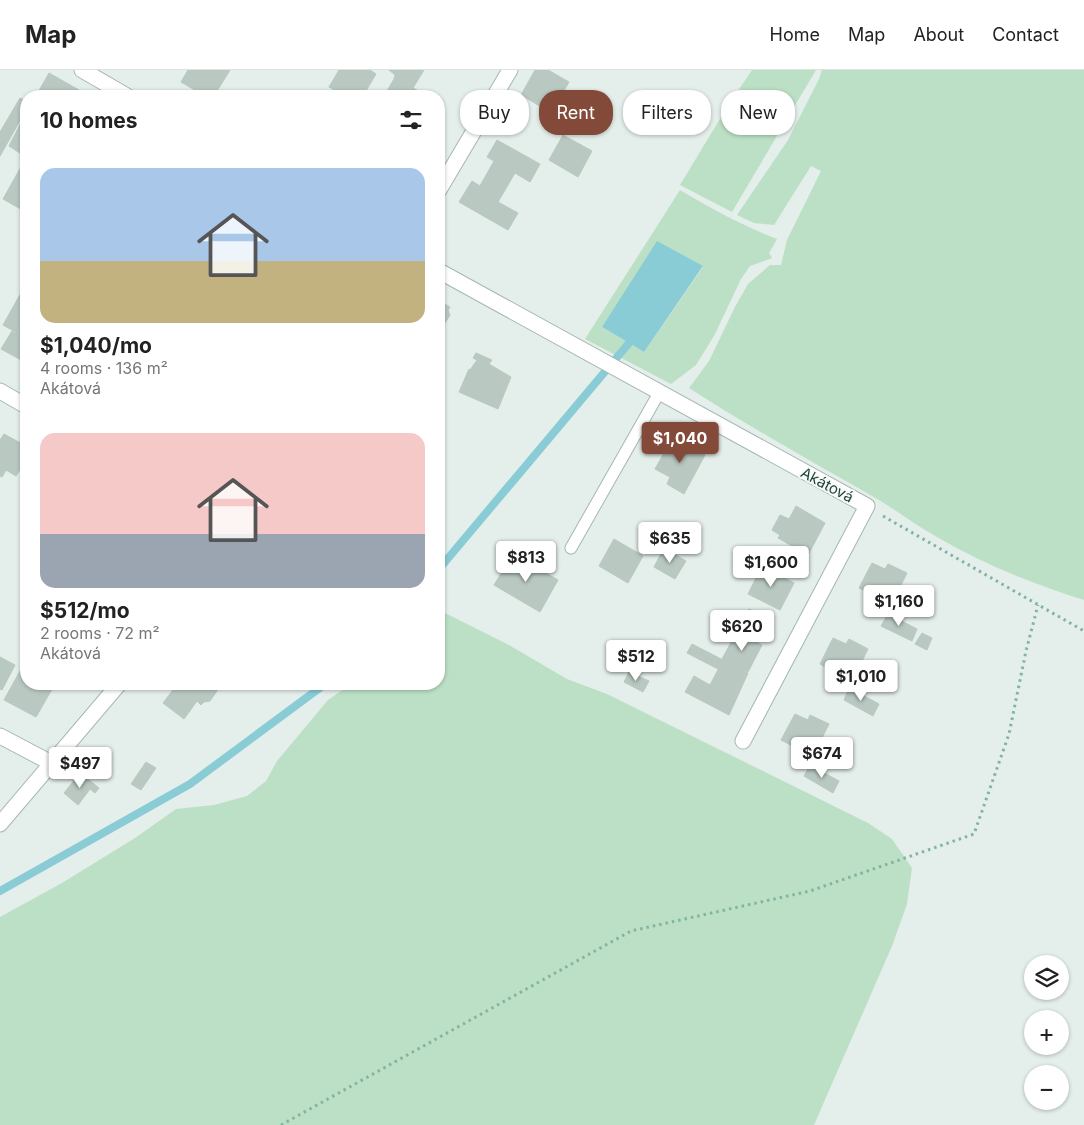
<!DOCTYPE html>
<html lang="en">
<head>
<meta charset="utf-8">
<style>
	:root { --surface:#fff; --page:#f6f6f6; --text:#222; --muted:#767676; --line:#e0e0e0; --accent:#834a3a }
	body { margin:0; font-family:Inter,sans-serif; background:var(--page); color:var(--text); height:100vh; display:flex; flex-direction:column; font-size:19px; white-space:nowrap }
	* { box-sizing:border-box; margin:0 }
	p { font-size:16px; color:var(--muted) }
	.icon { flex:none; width:28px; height:28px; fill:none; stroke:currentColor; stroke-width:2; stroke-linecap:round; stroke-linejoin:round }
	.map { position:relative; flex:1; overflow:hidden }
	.sheet { position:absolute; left:20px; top:20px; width:425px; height:600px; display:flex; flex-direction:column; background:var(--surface); border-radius:20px; box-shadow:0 1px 4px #0004 }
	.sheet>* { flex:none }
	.top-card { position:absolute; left:460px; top:20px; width:475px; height:45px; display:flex; gap:10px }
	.controls { position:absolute; left:1024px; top:885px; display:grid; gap:10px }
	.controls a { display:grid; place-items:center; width:45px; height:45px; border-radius:50%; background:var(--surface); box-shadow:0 1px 4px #0004; font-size:25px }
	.price { position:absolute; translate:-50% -42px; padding:0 11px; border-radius:5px; background:#fff; color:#222; font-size:16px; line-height:32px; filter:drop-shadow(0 1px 2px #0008) }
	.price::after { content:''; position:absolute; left:50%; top:30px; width:15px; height:11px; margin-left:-8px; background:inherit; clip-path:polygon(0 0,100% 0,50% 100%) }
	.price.current { background:var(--accent); color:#fff }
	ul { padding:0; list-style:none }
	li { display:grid; align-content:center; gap:10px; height:265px; padding:0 20px }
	li span { display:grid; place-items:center; height:155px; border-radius:15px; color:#555 }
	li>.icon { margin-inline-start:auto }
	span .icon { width:90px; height:90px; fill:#fffc; stroke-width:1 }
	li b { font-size:21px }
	h2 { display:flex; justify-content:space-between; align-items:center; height:60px; padding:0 20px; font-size:21px }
	.pill { padding:0 18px; border-radius:20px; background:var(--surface); box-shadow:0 1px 4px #0004; font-size:18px; line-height:45px }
	.pill.current { background:var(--accent); color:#fff }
	header { display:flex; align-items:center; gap:30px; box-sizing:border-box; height:70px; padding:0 25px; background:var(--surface); border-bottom:1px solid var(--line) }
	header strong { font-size:24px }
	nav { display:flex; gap:28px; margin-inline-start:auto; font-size:18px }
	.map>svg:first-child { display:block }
	.green { fill:#bce0c5; fill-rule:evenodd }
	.water { fill:#8accd6 }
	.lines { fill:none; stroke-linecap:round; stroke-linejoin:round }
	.stream { stroke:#8accd6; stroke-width:8 }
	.building { fill:#b9c9c2; stroke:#b6c9c0 }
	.service-casing { stroke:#a6b7b1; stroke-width:13 }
	.minor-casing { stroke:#a6b7b1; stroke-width:17 }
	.path { stroke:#83b4a3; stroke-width:3; stroke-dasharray:2.5 4; stroke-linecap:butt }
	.service { stroke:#fff; stroke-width:11 }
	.minor { stroke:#fff; stroke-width:15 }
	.labels { text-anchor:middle; stroke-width:4; stroke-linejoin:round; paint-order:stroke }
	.street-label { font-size:15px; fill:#224238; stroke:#f5faf8 }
</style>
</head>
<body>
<header>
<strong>Map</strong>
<nav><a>Home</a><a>Map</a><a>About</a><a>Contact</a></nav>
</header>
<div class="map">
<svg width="1084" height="1055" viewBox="0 0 1084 1055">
	<rect width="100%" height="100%" fill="#e4eeea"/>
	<path class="green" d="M752 0H816L732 142 680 115 729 34Z
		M822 0H1084V530C1033 514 983 494 937 467 917 456 899 442 879 430 816 394 751 358 689 318L709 291 735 237 748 214 770 195H781L787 170 821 101 811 96 774 155 754 153 737 145 788 70 819 9Z
		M680 120C712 139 743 156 777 169L769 183 772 188 750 196 741 209 714 266 696 295 671 314 585 269ZM679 184 703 197 644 282 602 257 615 238Z
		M439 542H443L509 575 567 609 607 624 868 753 892 769 912 798 907 834 892 876 814 1055H0V847L62 813 135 768 176 739 214 735 247 726 266 711 277 691 328 630 351 614H439Z"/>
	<path class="water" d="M657 171 703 196 644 282 602 257Z"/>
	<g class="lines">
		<path class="stream" d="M439 499 629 273
			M0 821 190 714 325 614"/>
	</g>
	<path class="building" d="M188 0H230L214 26H205L181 12Z
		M339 0H370L376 4 363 26H346L329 17Z
		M389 0H424L413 18 428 26H384L394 9 395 5Z
		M535 0H548L569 12 562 24 568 28 556 49 550 46 552 43 521 25Z
		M49 3 79 20 76 26H36Z
		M20 28 26 31V40L0 86V62Z
		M26 43V87L9 76Z
		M563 65 592 81 578 107 549 90Z
		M497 70 540 94 530 112 515 103 498 132 518 143 508 160 459 132 472 111 480 116 494 91 487 87Z
		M26 88V142L3 129Z
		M26 214V261L23 266 3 255Z
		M439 231 450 237 448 240 450 245 445 253 440 254 439 257Z
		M12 261 26 269V285L23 291 1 279Z
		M476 283 492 290 489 294 511 307 498 339 459 322 469 299 470 300 477 290 473 288Z
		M4 364 26 376V390L16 406 6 400 2 407 0 406V370Z
		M673 367 705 385 684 424 667 414 670 407 655 399Z
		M796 436 825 453 808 485 778 468 780 465 772 460 780 445 789 449Z
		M614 469 643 486 628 513 599 496Z
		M664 478 686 491 675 509 654 497Z
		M513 484 558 510 540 542 494 515Z
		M872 493 885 499 888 494 907 503 891 535 859 518Z
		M762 496 794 513 780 540 748 524Z
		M749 539 772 551 766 562 743 550Z
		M888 544 917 559 912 571 881 556Z
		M922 563 932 568 927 580 915 574Z
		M735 565 741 568 743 565 762 575 748 602 722 589Z
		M833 568 846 574 849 569 868 579 852 611 820 594Z
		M692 574 723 590 718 599 687 583Z
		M0 587 15 595 2 620 0 619Z
		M723 590 748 603 729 645 685 622 694 606 710 615Z
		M25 592 26 593V614H55L36 647 4 630Z
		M629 602 649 611 643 622 624 612Z
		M174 614H219V618L210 631 204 632 201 635 197 631 184 649 163 633 176 616Z
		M849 618 879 634 873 646 844 630Z
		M795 644 808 650 810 645 829 654 813 686 781 670Z
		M146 692 156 698 141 720 131 714Z
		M810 695 839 711 833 723 804 706Z
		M80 703 99 718 95 723 90 719 78 735 64 723Z"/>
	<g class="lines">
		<defs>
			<path id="service" d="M571 478 659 323"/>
			<path id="minor" d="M82 0 127 26
				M439 120 510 0
				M439 201 867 436 743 671
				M0 321 26 336
				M0 666 53 694
				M0 754 119 614"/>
		</defs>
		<use href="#service" class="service-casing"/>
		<use href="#minor" class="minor-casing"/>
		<path class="path" d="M883 446 1084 561
			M281 1055 631 861 810 821 974 764 1009 664 1026 581 1038 535"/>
		<use href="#service" class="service"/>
		<use href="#minor" class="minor"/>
	</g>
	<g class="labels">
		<g class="street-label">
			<text transform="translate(827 415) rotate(28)" y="5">Akátová</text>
		</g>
	</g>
</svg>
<div class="controls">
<a><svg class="icon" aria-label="layers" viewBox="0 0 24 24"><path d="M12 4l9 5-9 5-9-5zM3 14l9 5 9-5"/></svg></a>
<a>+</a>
<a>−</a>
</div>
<b class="price current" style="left:680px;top:394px">$1,040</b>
<b class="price" style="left:670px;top:494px">$635</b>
<b class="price" style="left:526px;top:513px">$813</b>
<b class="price" style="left:771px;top:518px">$1,600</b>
<b class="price" style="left:899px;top:557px">$1,160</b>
<b class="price" style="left:742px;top:582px">$620</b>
<b class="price" style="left:636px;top:612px">$512</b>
<b class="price" style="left:861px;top:632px">$1,010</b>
<b class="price" style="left:822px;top:709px">$674</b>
<b class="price" style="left:80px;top:719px">$497</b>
<div class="top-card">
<a class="pill">Buy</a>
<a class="pill current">Rent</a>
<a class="pill">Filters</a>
<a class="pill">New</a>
</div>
<section class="sheet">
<h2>10 homes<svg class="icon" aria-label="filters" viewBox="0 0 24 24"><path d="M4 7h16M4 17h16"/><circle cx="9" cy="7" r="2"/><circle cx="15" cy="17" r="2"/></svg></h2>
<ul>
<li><span style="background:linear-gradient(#a9c7e8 60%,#c2b280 0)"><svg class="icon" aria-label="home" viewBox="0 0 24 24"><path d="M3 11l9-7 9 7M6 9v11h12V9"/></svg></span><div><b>$1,040/mo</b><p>4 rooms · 136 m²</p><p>Akátová</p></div></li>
<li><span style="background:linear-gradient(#f6c9c9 65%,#9aa5b1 0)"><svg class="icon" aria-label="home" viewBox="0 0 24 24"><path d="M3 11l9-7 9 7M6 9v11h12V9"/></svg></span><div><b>$512/mo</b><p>2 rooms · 72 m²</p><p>Akátová</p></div></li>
</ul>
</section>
</div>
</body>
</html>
